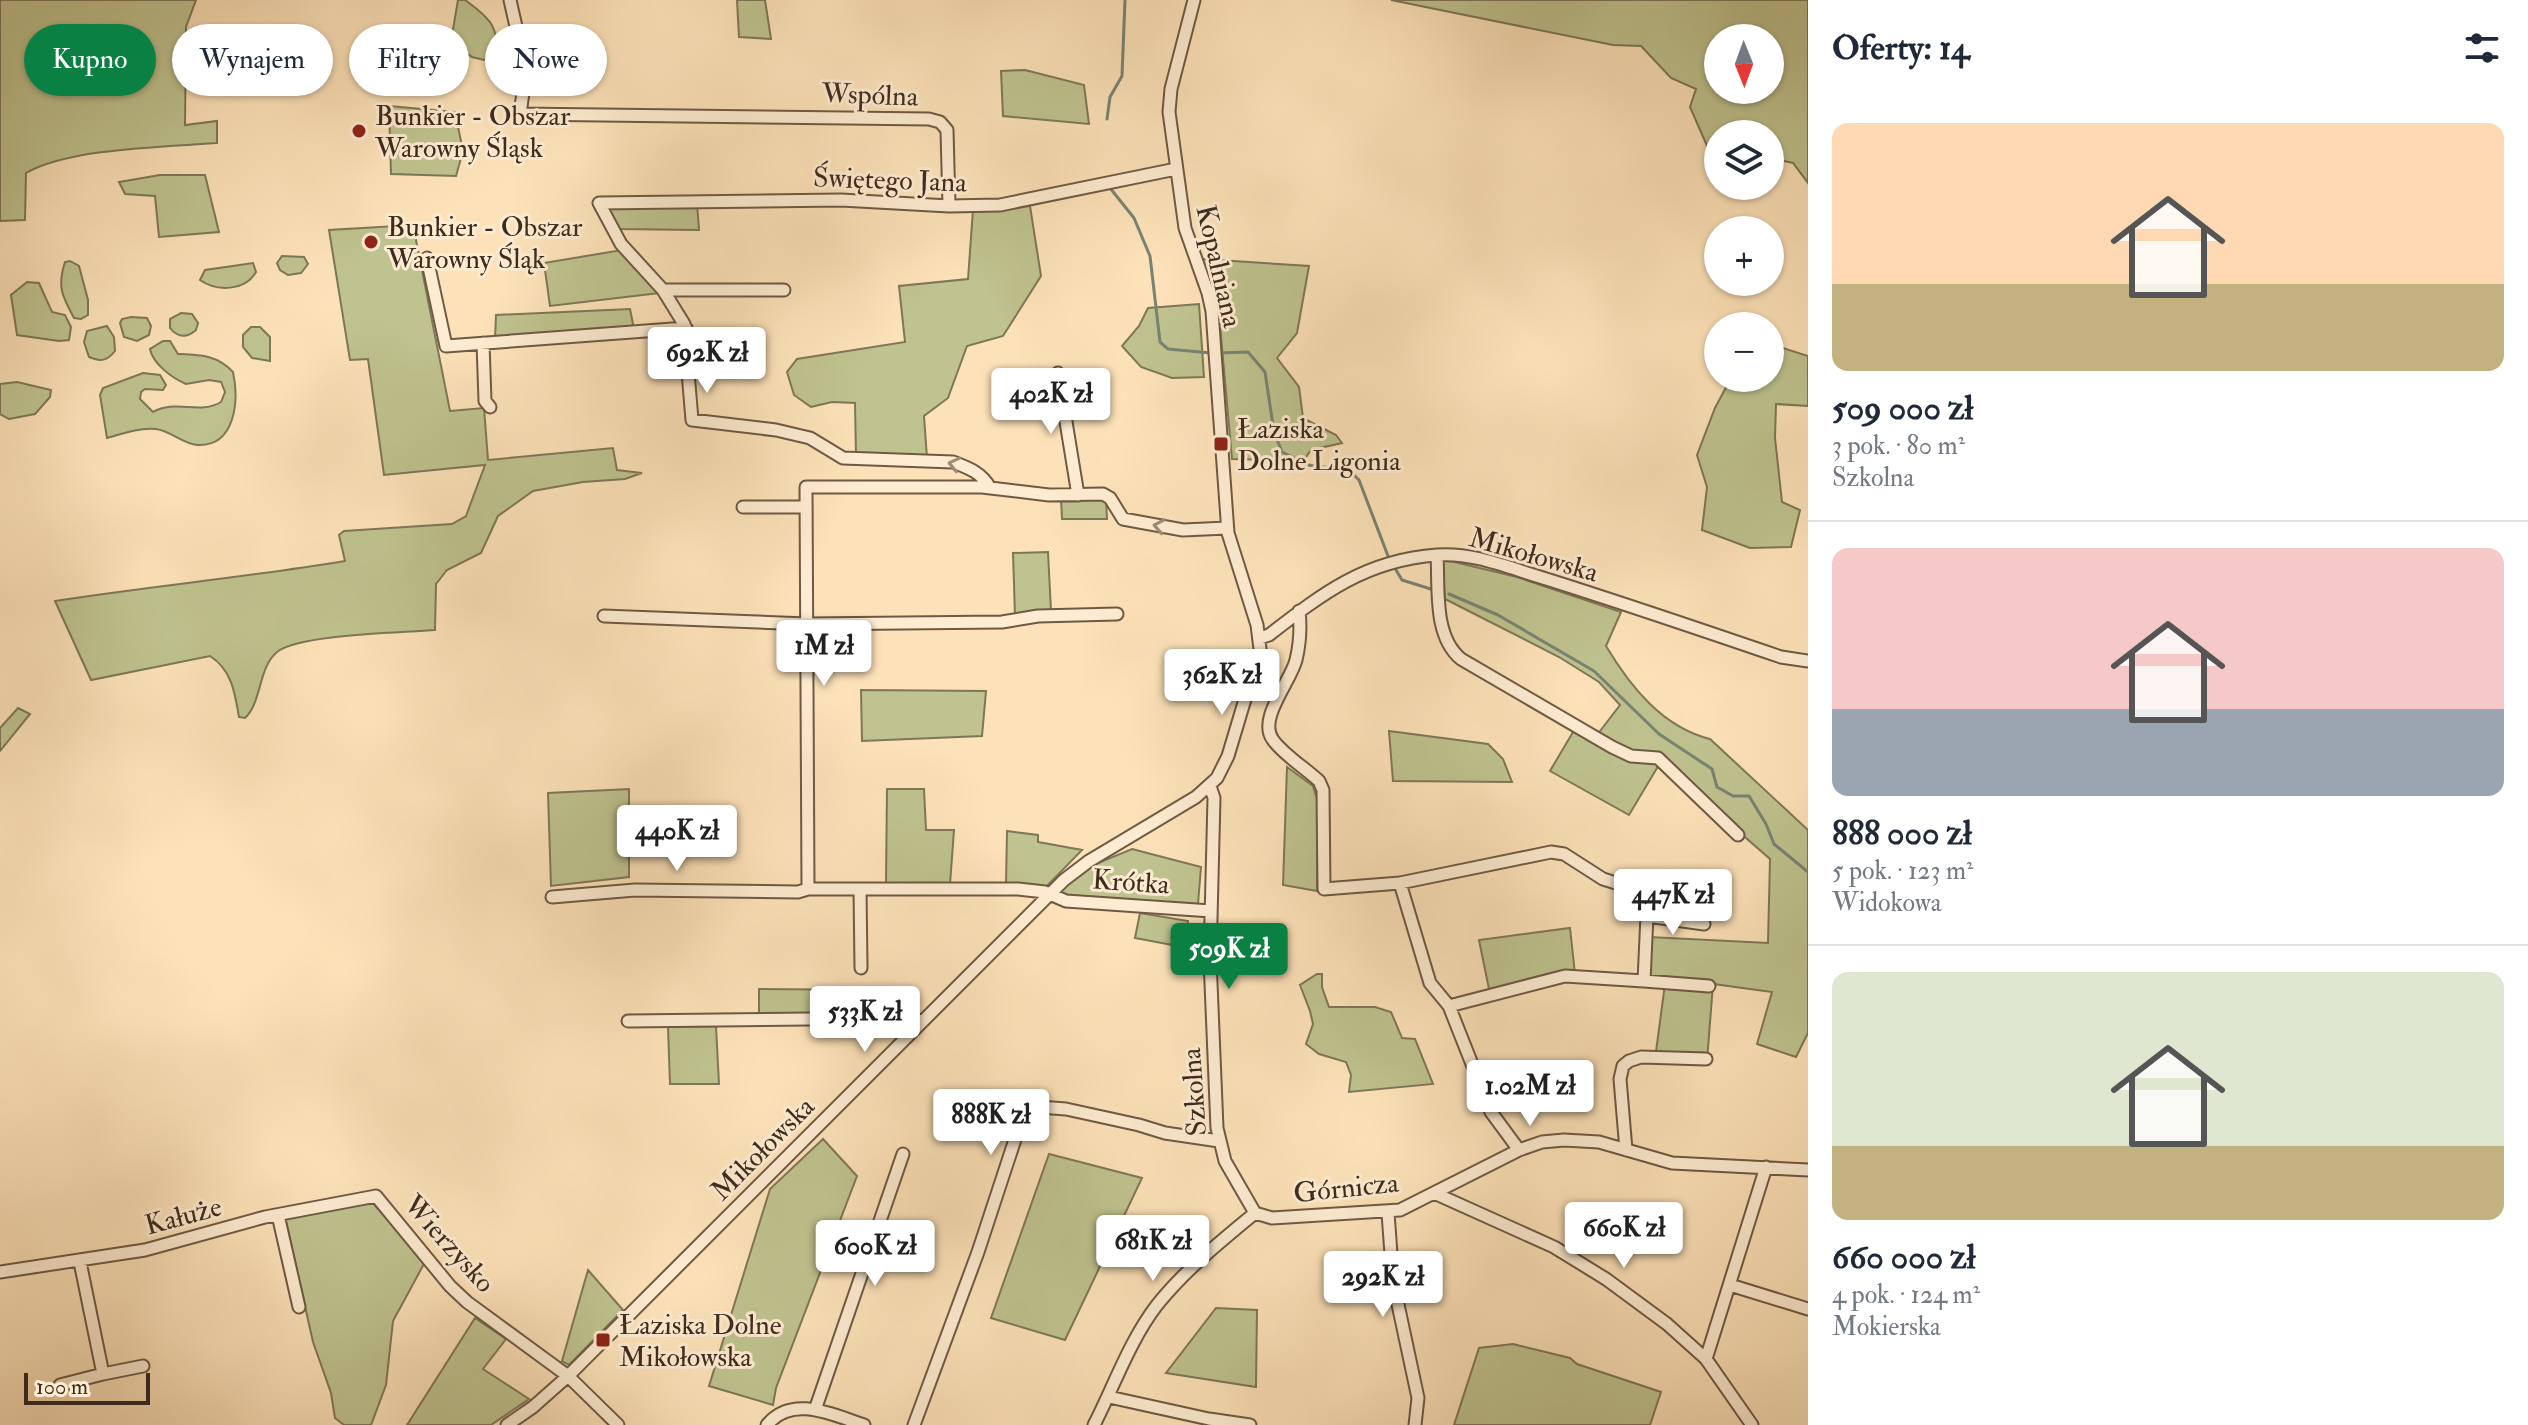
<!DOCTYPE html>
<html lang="pl">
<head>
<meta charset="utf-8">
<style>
	:root { --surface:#fff; --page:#f6f6f7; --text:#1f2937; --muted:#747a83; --line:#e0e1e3; --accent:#0b8043 }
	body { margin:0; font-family:"IM FELL Double Pica",serif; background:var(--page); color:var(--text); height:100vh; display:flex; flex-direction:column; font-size:30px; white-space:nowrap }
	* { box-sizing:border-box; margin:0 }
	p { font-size:26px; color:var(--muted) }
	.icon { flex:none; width:44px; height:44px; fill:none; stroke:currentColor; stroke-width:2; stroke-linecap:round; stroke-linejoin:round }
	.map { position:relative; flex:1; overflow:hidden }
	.panel { display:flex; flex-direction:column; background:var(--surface); width:720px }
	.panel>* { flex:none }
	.hud { position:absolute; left:24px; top:24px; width:760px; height:72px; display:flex; gap:16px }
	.needle { width:52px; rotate:179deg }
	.tools { position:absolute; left:1704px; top:24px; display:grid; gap:16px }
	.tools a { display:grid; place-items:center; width:80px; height:80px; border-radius:50%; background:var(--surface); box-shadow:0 2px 6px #0004; font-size:40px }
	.scale { position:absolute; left:24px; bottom:20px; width:126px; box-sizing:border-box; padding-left:8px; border:4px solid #3e2b1d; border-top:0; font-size:22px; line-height:28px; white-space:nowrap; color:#3e2b1d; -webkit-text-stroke:6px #feecd2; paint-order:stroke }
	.price { position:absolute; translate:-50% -68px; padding:0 18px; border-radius:8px; background:#fff; color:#222; font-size:26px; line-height:52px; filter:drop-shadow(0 2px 4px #0008) }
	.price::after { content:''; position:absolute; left:50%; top:48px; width:24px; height:18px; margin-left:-12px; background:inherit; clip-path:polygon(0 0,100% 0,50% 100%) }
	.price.on { background:var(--accent); color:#fff }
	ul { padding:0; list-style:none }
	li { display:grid; align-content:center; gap:16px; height:424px; padding:0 24px }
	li+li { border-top:2px solid var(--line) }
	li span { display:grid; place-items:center; height:248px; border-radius:16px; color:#555 }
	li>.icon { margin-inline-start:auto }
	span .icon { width:144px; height:144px; fill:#fffc; stroke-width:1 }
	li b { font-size:34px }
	h2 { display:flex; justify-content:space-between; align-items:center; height:96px; padding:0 24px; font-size:34px }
	.chip { padding:0 28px; border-radius:36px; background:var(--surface); box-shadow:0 2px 6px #0004; font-size:28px; line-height:72px }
	.chip.on { background:var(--accent); color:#fff }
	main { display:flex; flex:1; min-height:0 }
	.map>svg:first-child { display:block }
	.green { fill:#bfc38f; stroke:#7e7756; stroke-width:2; fill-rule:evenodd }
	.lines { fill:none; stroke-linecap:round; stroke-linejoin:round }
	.stream { stroke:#788373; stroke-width:3 }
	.minor-casing { stroke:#6e5944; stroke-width:15 }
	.minor { stroke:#feecd2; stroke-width:11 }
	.oneway { stroke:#9e8c78 }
	.poi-dot { fill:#8f2418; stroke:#feecd2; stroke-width:3 }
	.labels { text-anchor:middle; stroke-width:6; stroke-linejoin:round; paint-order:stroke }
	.street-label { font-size:28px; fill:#3e2b1d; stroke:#feecd2 }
	.poi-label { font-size:28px; fill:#3e2b1d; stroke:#feecd2; text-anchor:start }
</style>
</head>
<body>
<main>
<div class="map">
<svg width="1808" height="1425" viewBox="0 0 1808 1425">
	<rect width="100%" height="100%" fill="#fde2b9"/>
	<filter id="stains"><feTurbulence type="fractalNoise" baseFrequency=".0025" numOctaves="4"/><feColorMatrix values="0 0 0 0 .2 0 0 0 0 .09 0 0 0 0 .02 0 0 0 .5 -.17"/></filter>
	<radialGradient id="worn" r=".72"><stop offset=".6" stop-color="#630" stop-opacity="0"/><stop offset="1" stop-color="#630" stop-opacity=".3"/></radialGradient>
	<path class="green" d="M0 0H196L186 27 185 125 217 121V143C165 147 70 148 26 173L25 220 0 221Z
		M458 0H465C486 15 501 27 495 53L484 60 472 57 451 41Z
		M737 0H765L771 39 739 37Z
		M1391 0H1808V183L1793 163 1775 159 1779 177 1770 181V134H1718V165L1714 162 1690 107 1696 89 1671 78 1641 46 1613 45ZM1770 38V90H1718V38Z
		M1025 70 1084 85 1089 124 1003 116 1001 71Z
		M389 106 455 112 463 151 456 176 391 174Z
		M160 175H205L219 232 159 237 155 196 125 194 119 182Z
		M697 203 699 230 616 229 603 206Z
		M1030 206 1041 276 1003 336 967 346 948 398 924 416 927 458 856 456 855 403 832 402 811 407 794 395 787 372 797 359 905 342 899 286 968 279 973 210Z
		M413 225 450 411 484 408 488 460 613 448 617 470 642 473 625 479 583 482 533 491 498 516 481 553 447 570 436 584 435 630C402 633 299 634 277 652 258 668 262 702 245 718L239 717C235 693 232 670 210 656L91 680 55 601C152 586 249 577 345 561L339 535 344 531 452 524 466 516 485 465 384 475 368 359 350 360 329 230Z
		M622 250 660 293 550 306 544 263Z
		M282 256 304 257 308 264 301 273 288 275 280 270 277 263Z
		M1202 259 1309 266 1297 333 1277 358 1299 387 1303 418 1336 435 1342 443 1311 450 1299 467 1277 460 1232 459 1218 303Z
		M70 261 79 266 88 300V315L81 319 74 318C62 296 57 287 65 262Z
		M253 263 256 272C245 291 217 292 200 280L205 270Z
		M27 282 39 283 52 312 65 315 71 327 69 340 59 341 17 335 11 295Z
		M1199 304 1204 377 1172 378 1141 367 1122 346 1139 326 1148 308Z
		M630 309 634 329 495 339 496 315Z
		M181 313 192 314 198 323 196 330C187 338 178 338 170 328V319Z
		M131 317 147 318 151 326 149 335 137 341 124 337 120 323 122 319Z
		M107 326 114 337 115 351C107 361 101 362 89 357L84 342 87 331Z
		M251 327H260L270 337V361L252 358 243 347V335Z
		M163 341H170L178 354C201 355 217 355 233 372 239 400 236 447 197 445 183 444 171 431 156 429 141 427 121 434 107 438L100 395 103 388 143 373 160 375 166 385 163 390 145 389 141 392 140 399 153 412C175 399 200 415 221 402L225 392 221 382 209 380 186 384C172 378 153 364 150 349Z
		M1770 344 1808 356V406L1776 404 1775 438 1782 502 1800 510 1791 547 1750 548 1702 530 1707 487 1697 455 1715 408 1731 378H1770Z
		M17 382 51 390 50 397 35 414 9 419 0 414V384Z
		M1061 498 1106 499 1107 519H1062Z
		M1048 552 1051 611 1015 616 1013 553Z
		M1442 559 1517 577 1621 612 1606 646C1630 686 1662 727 1710 739L1808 830V1033L1796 1057 1757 1044 1772 992 1713 984 1707 1061 1655 1059 1665 984 1650 982V937L1768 943 1770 859 1660 763 1629 815 1550 771 1573 732 1597 735 1620 705 1599 682 1559 657 1445 599Z
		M861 690 986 691 982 736 862 741Z
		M18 708 30 714 0 751V728Z
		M1389 731 1488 744 1503 759 1512 782 1393 781Z
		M1287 767 1313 786 1317 799V891L1283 885Z
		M629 789V877L551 886 548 793Z
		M887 789H924L926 830H954L950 884H886Z
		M1007 831 1038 835V842L1082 850 1046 887 1006 884Z
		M1132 849 1201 867 1198 904 1061 896V890L1093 865Z
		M1140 913 1188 921 1183 947 1135 938Z
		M1570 928 1575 974 1490 994 1479 940Z
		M1317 974H1322V987L1329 1007H1375L1391 1012 1402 1038 1415 1039 1433 1084 1349 1092 1351 1075 1346 1062 1319 1054 1306 1044 1313 1024 1310 1011 1300 985Z
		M759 989 865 990V1014L759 1016Z
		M716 1026 719 1084H670L668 1027Z
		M823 1139 857 1176 776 1388 773 1405 709 1386 770 1189Z
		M1049 1154 1142 1178 1065 1340 991 1318Z
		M373 1203 425 1262 393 1321 386 1385 371 1425H344L335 1418 331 1393 313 1342 285 1217 340 1206Z
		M588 1270 623 1310 569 1365 562 1361Z
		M1216 1308 1257 1310 1256 1387 1166 1373Z
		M475 1318 506 1339 483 1369 529 1399 491 1425H407Z
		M1513 1344 1570 1358 1577 1364 1661 1392 1650 1425H1454L1479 1348Z"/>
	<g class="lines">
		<path class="stream" d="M1107 119 1110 97 1122 76 1125 0
			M1110 188 1134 218 1150 256 1160 342 1168 349 1211 353
			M1218 353 1248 352 1265 372 1274 432 1282 452 1308 465 1340 469 1353 474 1359 480 1388 556
			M1396 570 1402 580 1434 590
			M1449 594 1498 615 1594 671 1659 734 1712 769 1717 787 1733 796H1749L1766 824 1774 844 1808 872"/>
		<defs>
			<path id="minor" d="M510 0 526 71 520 114 929 119 940 122 947 130 949 206
				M427 258 446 346 686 328
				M663 290H784
				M483 343 485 401 490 407
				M1058 373 1078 495
				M990 488C982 473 969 468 953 462L843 458 810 438 776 430 692 420 684 324 663 290 621 244 599 203 841 200 949 206 1000 205 1176 169
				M743 507H806
				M1437 555C1439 588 1433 636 1461 659L1612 747 1631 756 1658 758 1738 835
				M1299 611C1301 628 1300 643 1296 660 1291 681 1257 719 1273 740 1284 755 1305 768 1319 781L1323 790 1324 889 1400 883 1551 852 1564 854 1603 879 1648 893 1644 981 1565 976 1449 1006
				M604 616 806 624 1002 622 1038 616 1117 614
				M1260 638 1269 635C1323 593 1366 560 1437 555 1473 552 1509 568 1543 578 1623 603 1702 630 1781 657L1808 661
				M1210 786 1214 798 1210 959 1217 1128 1225 1161 1255 1213
				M1400 883 1430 983 1449 1006 1491 1112 1519 1150
				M808 889 806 487H982L1049 495 1103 494 1110 498 1123 519 1183 530 1227 528
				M860 889 861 968
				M552 897 635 890 798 892 808 889H1018L1045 892 1066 901 1211 911
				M1647 916 1704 924
				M1644 981 1709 986
				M628 1021 904 1018 923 1021
				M1626 1150 1620 1079 1623 1066 1629 1061 1641 1057 1706 1059
				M1434 1193 1554 1247 1606 1279 1667 1324 1706 1359 1752 1425
				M1255 1213 1272 1218 1400 1210 1519 1150 1542 1142 1564 1140 1599 1142 1672 1163 1808 1170
				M1388 1213 1393 1281 1418 1398 1415 1425
				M278 1215 299 1307
				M80 1262 103 1374 143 1366
				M0 1272 145 1250 265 1217 376 1196 450 1286 467 1302 568 1376 618 1425
				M1730 1285 1808 1309
				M1706 1359 1766 1167
				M60 1385 103 1374
				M1109 1397 1209 1419 1250 1425
				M815 1410 903 1154
				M507 1425 533 1407 568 1376 1064 880 1089 861 1196 797 1217 778 1228 756 1260 649 1257 625 1228 533 1212 311 1208 293 1185 228 1169 112 1171 89 1194 0
				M767 1425C792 1394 833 1415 864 1425
				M914 1425 978 1252 1026 1106 1066 1109 1139 1125 1165 1133 1219 1141
				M1094 1425C1114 1386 1130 1340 1157 1305 1185 1270 1220 1242 1255 1213"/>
		</defs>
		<use href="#minor" class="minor-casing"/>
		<use href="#minor" class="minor"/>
	</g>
	<defs><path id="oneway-chevron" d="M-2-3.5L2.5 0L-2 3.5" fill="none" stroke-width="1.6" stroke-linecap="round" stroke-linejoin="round" transform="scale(2)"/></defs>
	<g class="oneway">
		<use href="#oneway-chevron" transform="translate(954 464) rotate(-167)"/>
		<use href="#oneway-chevron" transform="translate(1159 526) rotate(-170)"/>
	</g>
	<g class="poi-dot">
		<circle cx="359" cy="131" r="8"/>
		<circle cx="371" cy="242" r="8"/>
		<rect x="1213" y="436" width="16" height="16" rx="4"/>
		<rect x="595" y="1332" width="16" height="16" rx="4"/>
	</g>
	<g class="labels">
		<g class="street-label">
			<text transform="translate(870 94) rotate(2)" y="10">Wspólna</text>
			<text transform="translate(890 179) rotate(2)" y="10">Świętego Jana</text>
			<text transform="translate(1220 266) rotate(77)" y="10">Kopalniana</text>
			<text transform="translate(1534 554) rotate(16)" y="10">Mikołowska</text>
			<text transform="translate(1131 881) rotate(4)" y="10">Krótka</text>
			<text transform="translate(1193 1092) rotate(-94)" y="10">Szkolna</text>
			<text transform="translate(762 1148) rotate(-45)" y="10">Mikołowska</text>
			<text transform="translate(1346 1187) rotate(-6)" y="10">Górnicza</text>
			<text transform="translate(183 1215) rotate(-15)" y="10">Kałuże</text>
			<text transform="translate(450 1243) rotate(48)" y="10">Wierzysko</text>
		</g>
		<g class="poi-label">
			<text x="375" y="125">Bunkier - Obszar<tspan x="375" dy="32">Warowny Śląsk</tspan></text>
			<text x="387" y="236">Bunkier - Obszar<tspan x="387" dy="32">Warowny Śląk</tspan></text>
			<text x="1237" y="438">Łaziska<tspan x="1237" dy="32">Dolne Ligonia</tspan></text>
			<text x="619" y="1334">Łaziska Dolne<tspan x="619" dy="32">Mikołowska</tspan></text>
		</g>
	</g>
	<rect width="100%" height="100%" filter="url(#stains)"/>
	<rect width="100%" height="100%" fill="url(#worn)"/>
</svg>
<div class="tools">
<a><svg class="needle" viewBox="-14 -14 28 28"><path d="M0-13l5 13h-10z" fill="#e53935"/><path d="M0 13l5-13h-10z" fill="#747a83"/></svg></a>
<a><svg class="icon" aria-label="layers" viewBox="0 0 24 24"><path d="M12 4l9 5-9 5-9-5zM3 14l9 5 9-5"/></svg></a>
<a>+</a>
<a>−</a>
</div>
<div class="scale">100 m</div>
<b class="price" style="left:707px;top:395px">692K zł</b>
<b class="price" style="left:1051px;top:436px">402K zł</b>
<b class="price" style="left:824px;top:688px">1M zł</b>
<b class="price" style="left:1222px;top:717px">362K zł</b>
<b class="price" style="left:677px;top:873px">440K zł</b>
<b class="price" style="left:1673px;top:937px">447K zł</b>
<b class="price on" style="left:1229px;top:991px">509K zł</b>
<b class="price" style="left:865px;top:1054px">533K zł</b>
<b class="price" style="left:1530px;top:1128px">1.02M zł</b>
<b class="price" style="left:991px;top:1157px">888K zł</b>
<b class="price" style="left:1624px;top:1270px">660K zł</b>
<b class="price" style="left:1153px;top:1283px">681K zł</b>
<b class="price" style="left:875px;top:1288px">600K zł</b>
<b class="price" style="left:1383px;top:1319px">292K zł</b>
<div class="hud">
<a class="chip on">Kupno</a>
<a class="chip">Wynajem</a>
<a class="chip">Filtry</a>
<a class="chip">Nowe</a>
</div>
</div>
<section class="panel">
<h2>Oferty: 14<svg class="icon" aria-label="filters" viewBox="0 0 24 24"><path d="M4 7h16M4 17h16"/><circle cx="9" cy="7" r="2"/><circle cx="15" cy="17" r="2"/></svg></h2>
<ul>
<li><span style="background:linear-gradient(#ffd9b3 65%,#c2b280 0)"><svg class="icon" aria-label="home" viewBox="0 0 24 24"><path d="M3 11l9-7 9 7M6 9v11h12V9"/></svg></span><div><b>509 000 zł</b><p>3 pok. · 80 m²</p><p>Szkolna</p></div></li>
<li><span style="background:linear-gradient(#f6c9c9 65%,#9aa5b1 0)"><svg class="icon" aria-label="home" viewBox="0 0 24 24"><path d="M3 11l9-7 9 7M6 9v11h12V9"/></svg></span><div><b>888 000 zł</b><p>5 pok. · 123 m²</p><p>Widokowa</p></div></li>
<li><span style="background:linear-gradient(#dfe7d0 70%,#c2b280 0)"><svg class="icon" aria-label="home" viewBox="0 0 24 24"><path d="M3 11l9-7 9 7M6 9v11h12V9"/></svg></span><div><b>660 000 zł</b><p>4 pok. · 124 m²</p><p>Mokierska</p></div></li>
</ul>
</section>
</main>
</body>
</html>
